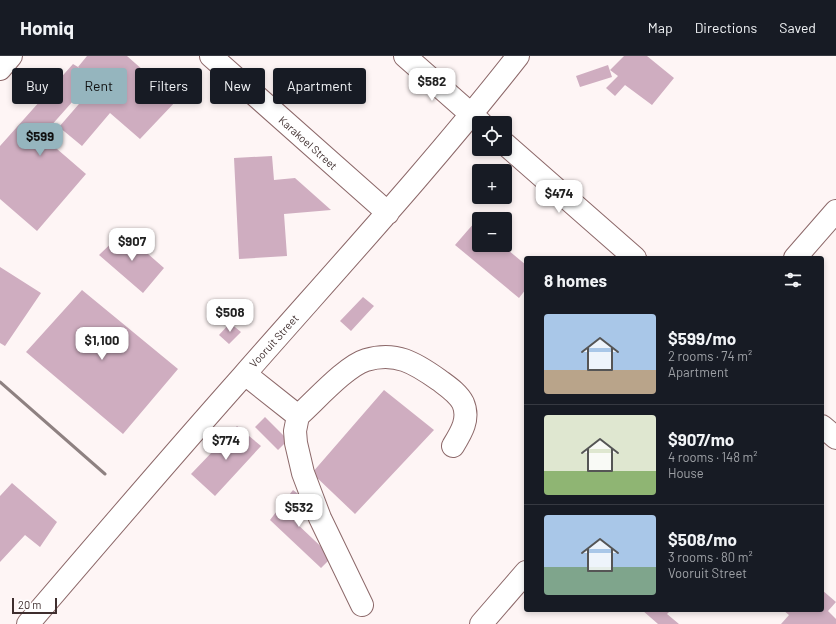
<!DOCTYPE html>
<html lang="en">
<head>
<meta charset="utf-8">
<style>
	:root { --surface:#171b24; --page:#242831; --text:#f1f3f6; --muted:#9ea1a6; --line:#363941; --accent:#95b5be }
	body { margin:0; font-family:Barlow,sans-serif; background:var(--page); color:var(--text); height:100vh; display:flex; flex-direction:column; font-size:15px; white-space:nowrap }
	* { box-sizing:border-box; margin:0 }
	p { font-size:13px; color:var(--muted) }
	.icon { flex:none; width:22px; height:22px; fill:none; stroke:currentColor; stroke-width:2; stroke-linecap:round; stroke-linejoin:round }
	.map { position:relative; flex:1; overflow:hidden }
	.drawer { position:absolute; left:524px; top:200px; width:300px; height:356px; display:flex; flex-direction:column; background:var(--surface); border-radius:4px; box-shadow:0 2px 6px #0003 }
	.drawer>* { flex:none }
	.guide { position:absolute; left:12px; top:12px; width:380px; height:36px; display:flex; gap:8px }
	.tools { position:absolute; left:472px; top:60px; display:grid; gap:8px }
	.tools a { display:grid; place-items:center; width:40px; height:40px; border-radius:4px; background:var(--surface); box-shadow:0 2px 6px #0003; font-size:20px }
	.scale { position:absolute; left:12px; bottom:10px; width:45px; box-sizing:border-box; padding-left:4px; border:2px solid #3e2e2e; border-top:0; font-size:11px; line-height:14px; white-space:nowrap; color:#3e2e2e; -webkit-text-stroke:3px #fff; paint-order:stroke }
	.price { position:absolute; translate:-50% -34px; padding:0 9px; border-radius:8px; background:#fff; color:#222; font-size:13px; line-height:26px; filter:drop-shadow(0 1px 2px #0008) }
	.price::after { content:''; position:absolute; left:50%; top:24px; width:12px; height:9px; margin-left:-6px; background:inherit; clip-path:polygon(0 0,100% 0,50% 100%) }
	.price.current { background:var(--accent); color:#111 }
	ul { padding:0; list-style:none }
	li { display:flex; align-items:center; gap:12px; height:100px; padding:0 20px }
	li+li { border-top:1px solid var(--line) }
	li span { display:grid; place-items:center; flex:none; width:112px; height:80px; border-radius:4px; color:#555 }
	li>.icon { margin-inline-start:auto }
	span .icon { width:48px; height:48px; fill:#fffc; stroke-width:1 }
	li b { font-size:17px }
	h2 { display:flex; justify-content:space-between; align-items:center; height:48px; padding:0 20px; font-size:17px }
	.chip { padding:0 14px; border-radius:4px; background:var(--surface); box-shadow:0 2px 6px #0003; font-size:14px; line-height:36px }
	.chip.current { background:var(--accent); color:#111 }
	header { display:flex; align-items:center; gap:24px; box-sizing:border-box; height:56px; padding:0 20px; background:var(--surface); border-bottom:1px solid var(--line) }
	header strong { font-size:19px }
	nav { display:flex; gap:22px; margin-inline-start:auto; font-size:14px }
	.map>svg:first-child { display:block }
	.building { fill:#cfadc0 }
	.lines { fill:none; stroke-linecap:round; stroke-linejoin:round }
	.minor-casing { stroke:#8c6869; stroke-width:24 }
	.major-casing { stroke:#8c6869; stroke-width:24 }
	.minor { stroke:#fff; stroke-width:22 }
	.major { stroke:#fff; stroke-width:22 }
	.rail { stroke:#8e8181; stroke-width:3 }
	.labels { text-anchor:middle; stroke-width:3; stroke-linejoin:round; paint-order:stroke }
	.street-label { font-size:11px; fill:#3e2e2e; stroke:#fff }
</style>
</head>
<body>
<header>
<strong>Homiq</strong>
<nav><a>Map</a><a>Directions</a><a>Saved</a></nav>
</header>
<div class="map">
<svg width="836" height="568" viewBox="0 0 836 568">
	<rect width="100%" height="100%" fill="#fef5f5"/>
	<path class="building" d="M87 0H127L177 44 140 83 110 57 82 90 59 71 98 26 78 11Z
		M624 0H647L674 22 652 49 625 29 615 40 606 32 618 20 610 14Z
		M73 8 78 11 89 27 42 80 86 118 37 175 0 143V90Z
		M608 9 612 21 580 31 576 20Z
		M272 100 274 124 295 122 331 154 284 158 287 200 239 203 234 102Z
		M475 166 479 169V189H502L526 209V233L519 242 455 189Z
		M123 176 164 212 143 237 99 199Z
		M0 211 41 237 5 290 0 287Z
		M82 234 178 313 123 378 26 296Z
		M363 241 374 250 351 275 340 265Z
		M230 267 241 276 229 288 219 279Z
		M384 334 434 374 355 458 312 417Z
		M265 361 288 384 278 394 255 371Z
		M237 370 261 390 215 440 191 418Z
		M12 427 57 466 40 491 25 479 0 506V440Z
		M293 434 310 447 294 465 332 501 321 512 270 464Z
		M822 534 836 546 828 555 836 563V568H781L789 559 783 554H822Z
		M642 554H671L667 558 679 568H658Z"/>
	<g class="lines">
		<defs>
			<path id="minor" d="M211 0 388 157
				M0 13 11 0
				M795 202 836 155
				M245 318 298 360C315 345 346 310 366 304 396 295 415 307 439 324 447 330 458 337 463 347 470 363 461 377 453 390
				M298 360 295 375 296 387 303 417 320 462 362 549
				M28 568C99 485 170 402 243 320 336 214 431 111 518 0
				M481 568 526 516"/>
			<path id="major" d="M405 0 481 67
				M505 88 635 202
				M822 370 836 382"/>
		</defs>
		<use href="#minor" class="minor-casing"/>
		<use href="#major" class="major-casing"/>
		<use href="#minor" class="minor"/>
		<use href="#major" class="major"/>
		<path class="rail" d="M0 326 105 418"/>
	</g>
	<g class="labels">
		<g class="street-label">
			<text transform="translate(308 87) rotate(42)" y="4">Karakoel Street</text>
			<text transform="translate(274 285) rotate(-48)" y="4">Vooruit Street</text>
		</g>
	</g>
</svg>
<div class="tools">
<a><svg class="icon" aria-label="locate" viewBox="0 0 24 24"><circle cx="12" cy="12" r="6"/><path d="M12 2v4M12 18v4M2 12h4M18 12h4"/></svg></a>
<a>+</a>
<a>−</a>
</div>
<div class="scale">20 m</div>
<b class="price" style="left:432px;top:46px">$582</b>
<b class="price current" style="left:40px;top:101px">$599</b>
<b class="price" style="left:559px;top:158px">$474</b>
<b class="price" style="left:132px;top:206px">$907</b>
<b class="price" style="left:230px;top:277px">$508</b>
<b class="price" style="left:102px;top:305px">$1,100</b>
<b class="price" style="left:226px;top:405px">$774</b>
<b class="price" style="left:299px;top:472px">$532</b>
<div class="guide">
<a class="chip">Buy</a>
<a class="chip current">Rent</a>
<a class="chip">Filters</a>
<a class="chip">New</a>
<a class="chip">Apartment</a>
</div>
<section class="drawer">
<h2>8 homes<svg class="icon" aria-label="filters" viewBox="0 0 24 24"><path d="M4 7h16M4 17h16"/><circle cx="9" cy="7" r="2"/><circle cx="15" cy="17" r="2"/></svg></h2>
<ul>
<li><span style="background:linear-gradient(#a9c7e8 70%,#b9a48a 0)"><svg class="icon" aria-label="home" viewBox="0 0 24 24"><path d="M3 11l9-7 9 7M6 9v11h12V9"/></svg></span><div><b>$599/mo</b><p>2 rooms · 74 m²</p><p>Apartment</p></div></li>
<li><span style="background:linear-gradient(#dfe7d0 70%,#8fb573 0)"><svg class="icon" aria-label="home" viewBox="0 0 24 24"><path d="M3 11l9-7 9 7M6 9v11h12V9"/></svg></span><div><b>$907/mo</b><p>4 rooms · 148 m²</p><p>House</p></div></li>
<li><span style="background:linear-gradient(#a9c7e8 65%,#7fa58c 0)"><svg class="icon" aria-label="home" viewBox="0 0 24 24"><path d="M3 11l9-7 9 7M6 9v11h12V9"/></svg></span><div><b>$508/mo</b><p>3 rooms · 80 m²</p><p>Vooruit Street</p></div></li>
</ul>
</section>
</div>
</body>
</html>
